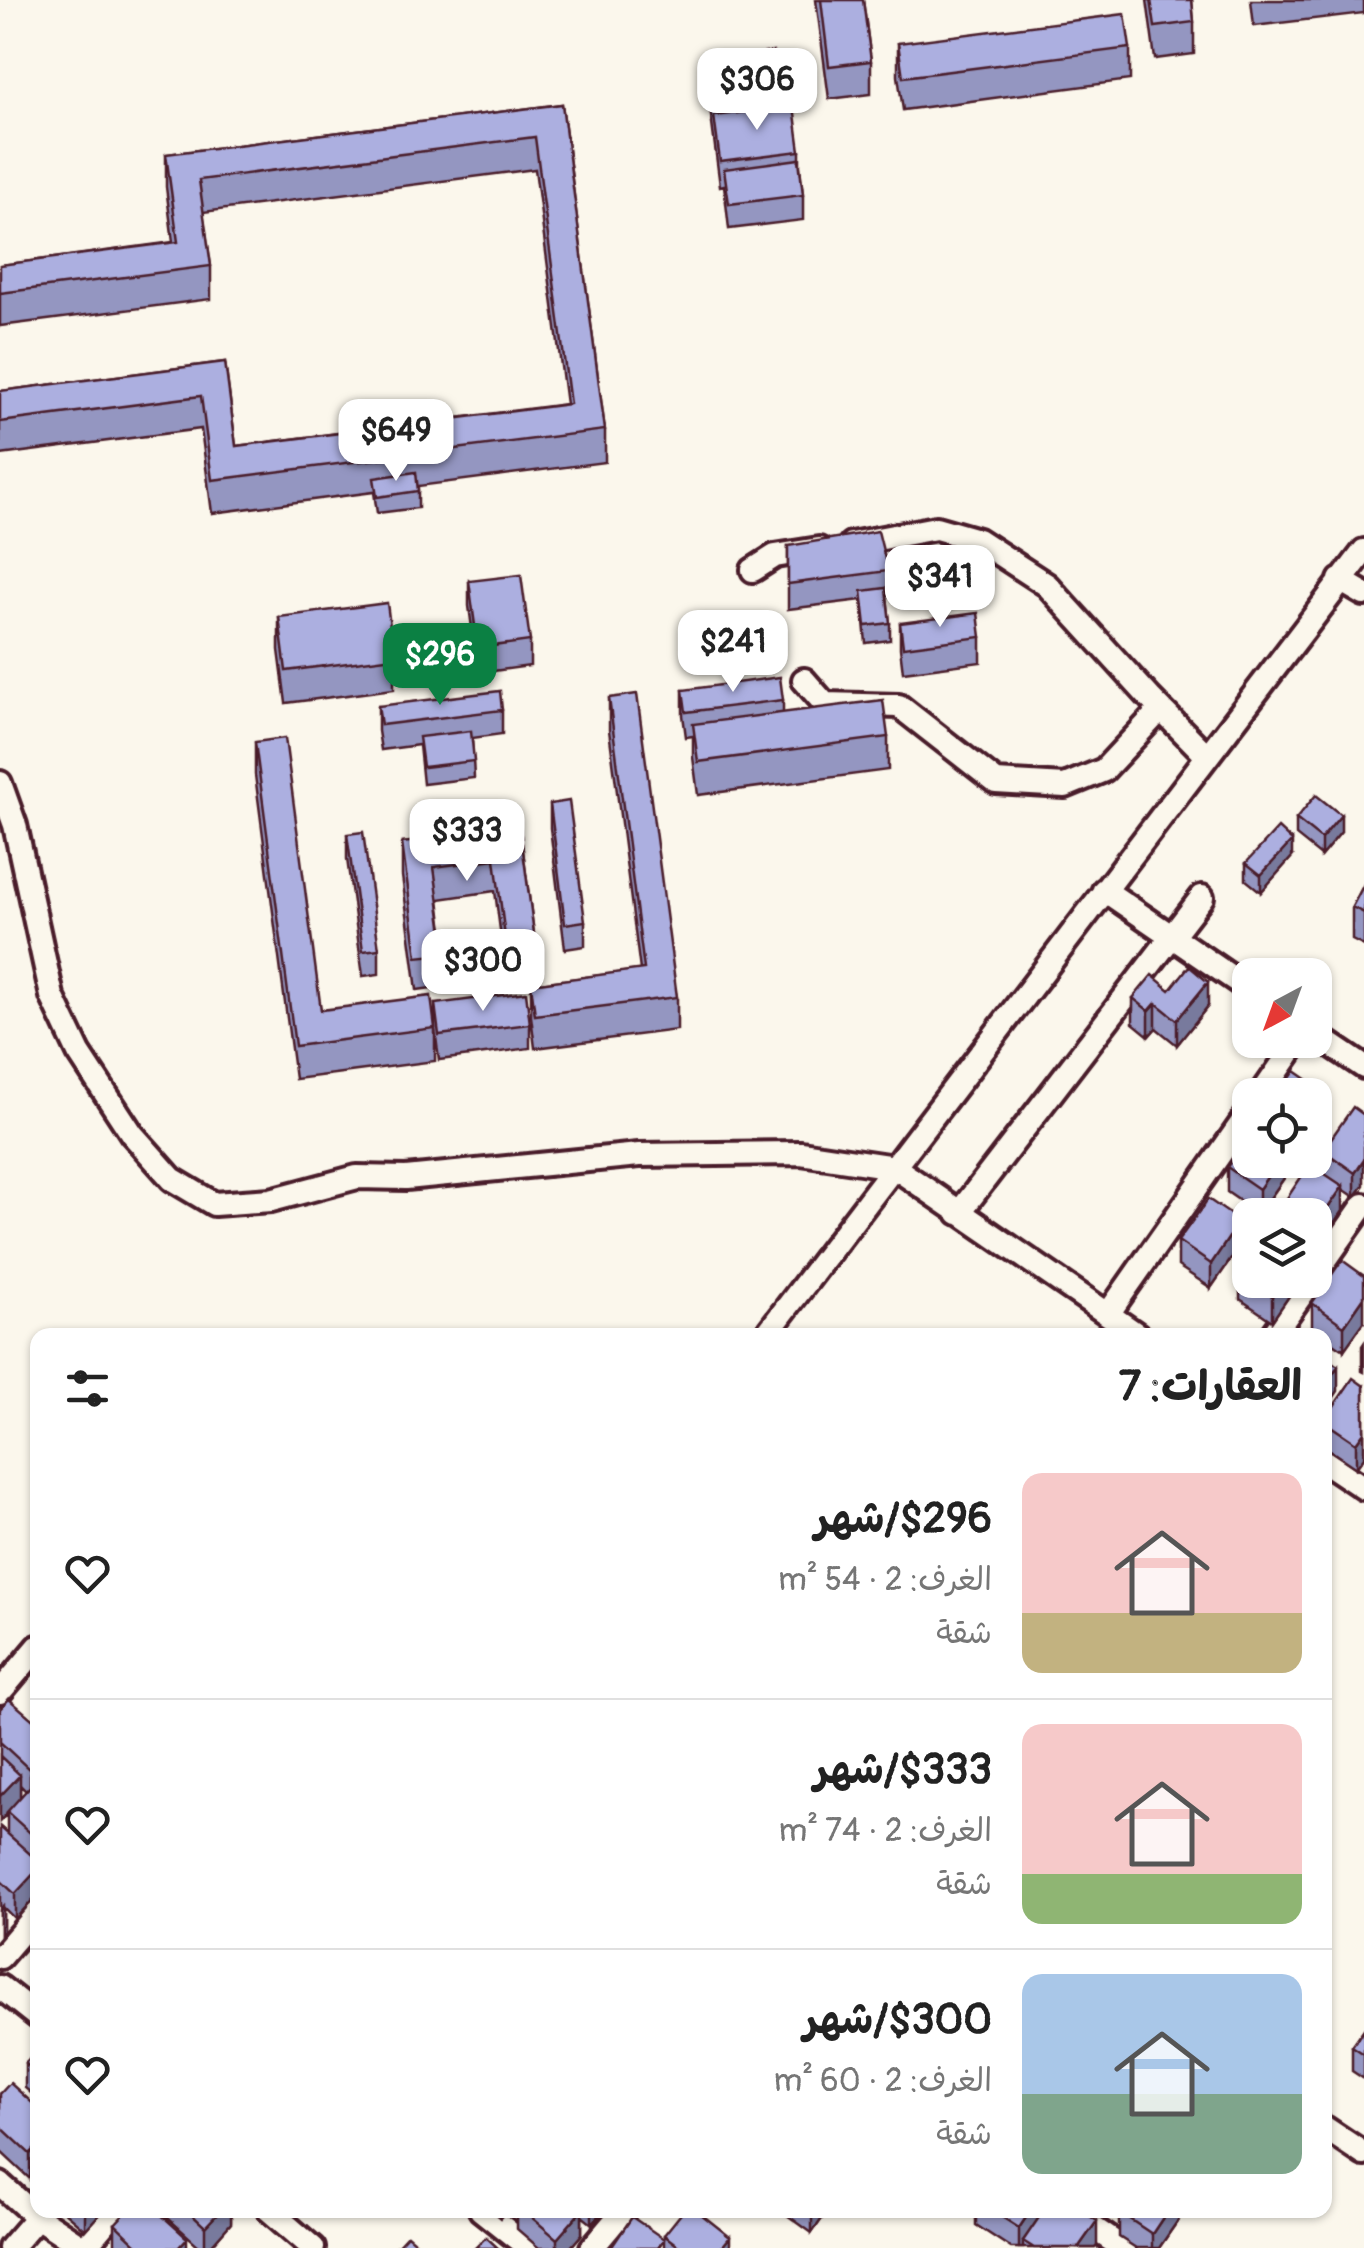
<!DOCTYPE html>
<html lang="ar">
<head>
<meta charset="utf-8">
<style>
	:root { --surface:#fff; --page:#f2f2f2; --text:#222; --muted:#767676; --line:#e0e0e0; --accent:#0b8043 }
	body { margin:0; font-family:Pangolin,"Playpen Sans Arabic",sans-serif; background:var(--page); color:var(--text); direction:rtl; height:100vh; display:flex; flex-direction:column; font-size:38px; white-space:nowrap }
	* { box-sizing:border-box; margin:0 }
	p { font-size:32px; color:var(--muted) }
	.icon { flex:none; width:55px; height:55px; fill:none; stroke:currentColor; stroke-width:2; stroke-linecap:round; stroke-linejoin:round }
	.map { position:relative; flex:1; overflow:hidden; direction:ltr }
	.details { position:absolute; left:30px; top:1328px; width:1302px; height:890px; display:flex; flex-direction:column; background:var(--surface); border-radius:20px; box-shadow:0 2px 8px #0004; direction:rtl }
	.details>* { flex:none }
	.needle { width:65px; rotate:221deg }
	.buttons { position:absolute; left:1232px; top:958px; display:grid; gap:20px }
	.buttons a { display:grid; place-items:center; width:100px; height:100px; border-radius:20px; background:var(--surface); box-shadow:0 2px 8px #0004; font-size:50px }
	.price { position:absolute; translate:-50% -85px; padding:0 22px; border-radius:20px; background:#fff; color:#222; font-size:32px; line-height:65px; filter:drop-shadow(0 2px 5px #0008) }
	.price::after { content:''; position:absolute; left:50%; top:60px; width:30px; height:22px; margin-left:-15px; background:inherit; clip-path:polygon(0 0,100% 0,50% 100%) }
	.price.on { background:var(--accent); color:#fff }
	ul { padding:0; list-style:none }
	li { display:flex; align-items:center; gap:30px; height:250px; padding:0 30px }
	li+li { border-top:2px solid var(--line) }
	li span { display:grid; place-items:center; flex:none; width:280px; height:200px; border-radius:20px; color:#555 }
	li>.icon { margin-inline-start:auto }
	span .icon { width:120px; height:120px; fill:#fffc; stroke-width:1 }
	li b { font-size:42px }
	h2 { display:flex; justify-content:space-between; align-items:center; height:120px; padding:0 30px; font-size:42px }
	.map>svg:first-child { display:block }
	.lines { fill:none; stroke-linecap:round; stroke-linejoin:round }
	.minor-casing { stroke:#4a1f2b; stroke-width:30 }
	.minor { stroke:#fbf7ec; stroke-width:22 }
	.wall { fill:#9496c1; stroke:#4a1f2b; stroke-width:2.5; fill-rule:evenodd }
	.shaded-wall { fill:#787a9d; stroke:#4a1f2b; stroke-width:2.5 }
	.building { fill:#acafe0; stroke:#4a1f2b; stroke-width:2.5 }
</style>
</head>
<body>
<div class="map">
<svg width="1364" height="2248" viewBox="0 0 1364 2248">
	<rect width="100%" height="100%" fill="#fbf7ec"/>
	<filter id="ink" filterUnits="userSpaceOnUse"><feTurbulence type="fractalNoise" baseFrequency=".01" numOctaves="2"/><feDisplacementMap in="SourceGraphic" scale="20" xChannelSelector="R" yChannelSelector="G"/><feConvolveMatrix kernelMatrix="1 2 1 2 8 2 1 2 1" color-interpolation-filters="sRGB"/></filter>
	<g filter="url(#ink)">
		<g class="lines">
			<defs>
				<path id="minor" d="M851 544 936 528 978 540 1047 585 1150 698 1207 756
					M753 570 775 556 819 549
					M1340 580 1364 594
					M804 680 825 704 899 706 996 782 1065 786 1104 770 1161 709
					M0 783 15 825 52 996 79 1053 132 1134 172 1179 214 1204 271 1200 357 1177 406 1178 639 1155 801 1153 894 1167 1138 1335
					M1104 890 1250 990
					M1315 1034 1364 1067
					M1261 1095 1299 1040
					M959 1213 1202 897
					M1315 1275 1364 1205
					M1108 1314 1250 1111
					M766 1335 1364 551
					M1273 1335 1312 1280
					M1325 1462 1364 1488
					M0 1692 38 1647
					M0 1957 38 1913
					M0 1987 38 2017
					M1325 2128 1364 2154
					M0 2184 37 2217
					M269 2210 313 2248
					M481 2210 529 2248
					M1067 2210 1123 2248
					M10 2248 37 2217 84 2248
					M84 2248 116 2210
					M592 2248 624 2210"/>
			</defs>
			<use href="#minor" class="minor-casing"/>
			<use href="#minor" class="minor"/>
		</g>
		<path class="wall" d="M816 0H863L871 61V94L829 99Z
			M1147 0H1192L1194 22V54L1155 59Z
			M1251 0H1364V13L1254 26Z
			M898 43 1130 48V80L903 110 898 76Z
			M707 60 779 100V108L800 151V166L803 195V220L729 229 724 185 720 186 707 85Z
			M562 104 605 430V462L418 486V508L377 513 374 492 212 513 201 429 0 455V391L225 362 236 446 566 404 535 169 203 212 211 266V299L0 326V265L173 242 166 187V154Z
			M788 546 888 571 887 596 890 623V640L866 643 862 600 788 609Z
			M469 581 530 641V666L478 673 469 606Z
			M279 617 394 657V689L286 703 279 650Z
			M900 623 981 637V662L903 672 900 648Z
			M683 690 783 700V713L888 737V770L698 795 693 757V736L686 737 683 715Z
			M609 698 677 997V1030L535 1048 531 1016V984L640 970 609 730Z
			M378 706 502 710V734L472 738 474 778 423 784 419 745 381 750 378 731Z
			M255 742 321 1010 435 1027V1004L530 1024V1048L439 1060 435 1029V1061L295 1079 255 775Z
			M550 804 585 921V946L565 949 550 828Z
			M1296 819 1341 832 1321 856 1296 836Z
			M520 828 535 941V974L506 977 495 891 439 899 446 954V986L417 990 402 876V843Z
			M347 834 379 949V974L363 976 347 859Z
			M1292 857 1261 892 1246 880V863Z
			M1364 884V946L1352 940V907Z
			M1170 990 1208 1006 1177 1045 1156 1028 1149 1036 1133 1023V998Z
			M1364 1115 1355 1197 1343 1189V1211L1315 1215H1281V1207L1323 1173V1150Z
			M1289 1160V1171L1259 1214 1227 1192V1167Z
			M1178 1241 1240 1246 1211 1288 1178 1266Z
			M1240 1274 1300 1280 1272 1321 1240 1299Z
			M1364 1276 1344 1350 1325 1337V1335H1322L1312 1328V1303Z
			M1364 1343V1372L1362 1371V1346Z
			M1364 1386V1457L1356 1468 1325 1447V1419Z
			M9 1699 38 1787V1894L15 1919 3 1907V1931L0 1935V1827L7 1833V1814L0 1821V1709ZM20 1785 26 1791 20 1798Z
			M1364 2029V2079L1352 2071V2046Z
			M38 2050V2099L25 2088V2063Z
			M0 2094 38 2108V2171L30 2179 0 2151Z
			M62 2210H103L85 2230Z
			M159 2210H231V2223L209 2248H201Z
			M492 2210H508L501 2218Z
			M517 2210H603L592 2224 582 2216V2234L570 2248H539L517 2229Z
			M780 2210H828L812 2233Z
			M976 2210H1081L1097 2246 1095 2248H1011L976 2225Z
			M1181 2210V2216L1159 2248H1136L1119 2237V2212Z
			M115 2224 187 2248H115Z
			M664 2235 730 2248H664Z"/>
		<path class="shaded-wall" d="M1341 815V832L1321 856V839Z
			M1292 841V857L1261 892V875Z
			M1208 982V1006L1177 1045V1020Z
			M1156 1003V1028L1149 1036V1011Z
			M1327 1093V1118L1315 1136V1111Z
			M1279 1160H1289V1171L1259 1214V1189Z
			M1364 1160V1185L1355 1197V1173Z
			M1343 1186V1211L1315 1252V1227Z
			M1240 1221V1246L1211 1288V1264Z
			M1283 1280H1300L1272 1321V1296Z
			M1364 1297V1322L1344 1350V1326Z
			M1338 1366V1391L1325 1410V1385Z
			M1364 1432V1457L1356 1468V1443Z
			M38 1761V1786L30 1794V1770Z
			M20 1775V1799L0 1821V1796Z
			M38 1869V1894L15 1919V1894Z
			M3 1906V1931L0 1935V1910Z
			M38 2146V2171L30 2179V2154Z
			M85 2210H103L85 2230Z
			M221 2210H231V2223L209 2248H205V2227Z
			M582 2210V2234L570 2248H557V2239Z
			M592 2210H603L592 2224Z
			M812 2210H828L812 2233Z
			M1031 2210H1048L1023 2241V2248H1019V2228Z
			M1168 2210H1181V2216L1159 2248H1152V2234Z
			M1097 2221V2246L1095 2248H1078Z
			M730 2237V2248H721Z
			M187 2238V2248H178Z"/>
		<path class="building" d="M821 0H863L871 61 829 66Z
			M1151 0H1192L1194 22 1155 27Z
			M1125 14 1130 48 903 77 898 43Z
			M773 52 779 100 713 108 707 60Z
			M562 104 605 430 212 480 201 396 0 422V391L225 362 236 446 570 404 535 137 199 180 211 266 0 293V265L178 242 166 154Z
			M794 106 800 151 720 161 714 116Z
			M799 159 803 195 729 204 724 169Z
			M416 472 418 491 377 497 374 478Z
			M878 531 888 571 788 584V546Z
			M521 575 530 641 478 648 469 581Z
			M886 588 890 623 866 626 862 591Z
			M387 603 394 657 286 671 279 617Z
			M978 613 981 637 903 647 900 623Z
			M780 677 783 700 686 712 683 690Z
			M500 691 502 710 381 725 378 706Z
			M637 694 677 997 535 1015 531 984 644 969 609 698Z
			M883 700 888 737 698 762 693 724Z
			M471 731 474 761 423 767 419 737Z
			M285 738 321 1010 431 996 435 1028 295 1046 255 742Z
			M1316 795 1341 815 1321 839 1296 819Z
			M569 801 585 921 565 924 550 804Z
			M520 828 535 941 506 945 495 859 434 867 446 954 417 957 402 843Z
			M1278 828 1292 841 1261 875 1246 863Z
			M363 832 379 949 363 951 347 834Z
			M1364 884V913L1352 907Z
			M1189 966 1208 982 1177 1020 1156 1003 1149 1011 1133 998 1152 975 1170 990Z
			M526 992 530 1024 439 1035 435 1004Z
			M1295 1071 1327 1093 1315 1111V1095H1278Z
			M1353 1107 1364 1115V1160L1355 1173 1323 1150Z
			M1250 1134V1160H1279L1259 1189 1227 1167Z
			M1310 1164 1343 1186 1315 1227V1215H1293L1281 1207Z
			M1208 1199 1240 1221 1211 1264 1178 1241Z
			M1250 1259V1280H1283L1272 1296 1240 1274Z
			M1342 1260 1364 1276V1297L1344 1326 1312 1303Z
			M1325 1357 1338 1366 1325 1385Z
			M1353 1378 1364 1386V1432L1356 1443 1325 1422V1419Z
			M9 1699 38 1724V1761L30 1770 0 1742V1709Z
			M0 1756 20 1775 0 1796Z
			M33 1783 38 1787V1840L7 1812Z
			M0 1827 38 1861V1869L15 1894 0 1880Z
			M1364 2029V2054L1352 2046Z
			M38 2050V2074L25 2063Z
			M10 2083 38 2108V2146L30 2154 0 2126V2094Z
			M128 2210H156L187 2238 178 2248H140L115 2224Z
			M187 2210H221L205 2227Z
			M523 2210H582L557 2239Z
			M684 2210H696L730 2237 721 2248H681L664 2235Z
			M991 2210H1031L1019 2228Z
			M1044 2210H1081L1097 2221 1078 2248H1034L1023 2241Z
			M1121 2210H1168L1152 2234 1119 2212Z
			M632 2217 664 2239 658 2248H611Z
			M407 2235 422 2248H395Z
			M486 2237 498 2248H475Z"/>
	</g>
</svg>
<div class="buttons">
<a><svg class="needle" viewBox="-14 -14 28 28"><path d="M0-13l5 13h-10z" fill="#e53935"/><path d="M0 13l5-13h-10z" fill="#767676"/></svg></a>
<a><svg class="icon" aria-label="locate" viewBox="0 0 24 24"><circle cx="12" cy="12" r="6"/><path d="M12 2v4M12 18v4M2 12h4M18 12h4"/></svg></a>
<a><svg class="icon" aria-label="layers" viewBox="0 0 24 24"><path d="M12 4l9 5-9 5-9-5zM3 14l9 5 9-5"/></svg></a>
</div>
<b class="price" style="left:757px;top:133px">$306</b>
<b class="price" style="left:396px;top:484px">$649</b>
<b class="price" style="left:940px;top:630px">$341</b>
<b class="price" style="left:733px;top:695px">$241</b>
<b class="price on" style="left:440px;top:708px">$296</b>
<b class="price" style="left:467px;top:884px">$333</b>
<b class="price" style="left:483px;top:1014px">$300</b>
<section class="details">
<h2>العقارات: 7<svg class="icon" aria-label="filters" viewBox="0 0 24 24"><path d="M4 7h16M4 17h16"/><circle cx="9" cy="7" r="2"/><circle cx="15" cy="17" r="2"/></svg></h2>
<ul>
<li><span style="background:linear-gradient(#f6c9c9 70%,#c2b280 0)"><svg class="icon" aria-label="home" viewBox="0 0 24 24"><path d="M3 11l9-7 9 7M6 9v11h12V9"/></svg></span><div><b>$296/شهر</b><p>الغرف: 2 · 54 m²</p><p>شقة</p></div><svg class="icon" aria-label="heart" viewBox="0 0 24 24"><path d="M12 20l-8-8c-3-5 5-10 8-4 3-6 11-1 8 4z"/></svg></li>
<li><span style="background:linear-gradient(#f6c9c9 75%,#8fb573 0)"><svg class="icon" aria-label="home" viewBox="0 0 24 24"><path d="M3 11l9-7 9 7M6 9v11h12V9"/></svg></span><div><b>$333/شهر</b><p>الغرف: 2 · 74 m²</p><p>شقة</p></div><svg class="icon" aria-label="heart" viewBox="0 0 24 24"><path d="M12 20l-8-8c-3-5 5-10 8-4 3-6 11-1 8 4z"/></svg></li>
<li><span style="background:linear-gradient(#a9c7e8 60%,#7fa58c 0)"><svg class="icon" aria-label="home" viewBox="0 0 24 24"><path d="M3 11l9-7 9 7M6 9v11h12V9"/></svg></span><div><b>$300/شهر</b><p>الغرف: 2 · 60 m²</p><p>شقة</p></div><svg class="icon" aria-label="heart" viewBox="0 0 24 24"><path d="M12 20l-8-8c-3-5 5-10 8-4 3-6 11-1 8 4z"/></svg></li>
</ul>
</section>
</div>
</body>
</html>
